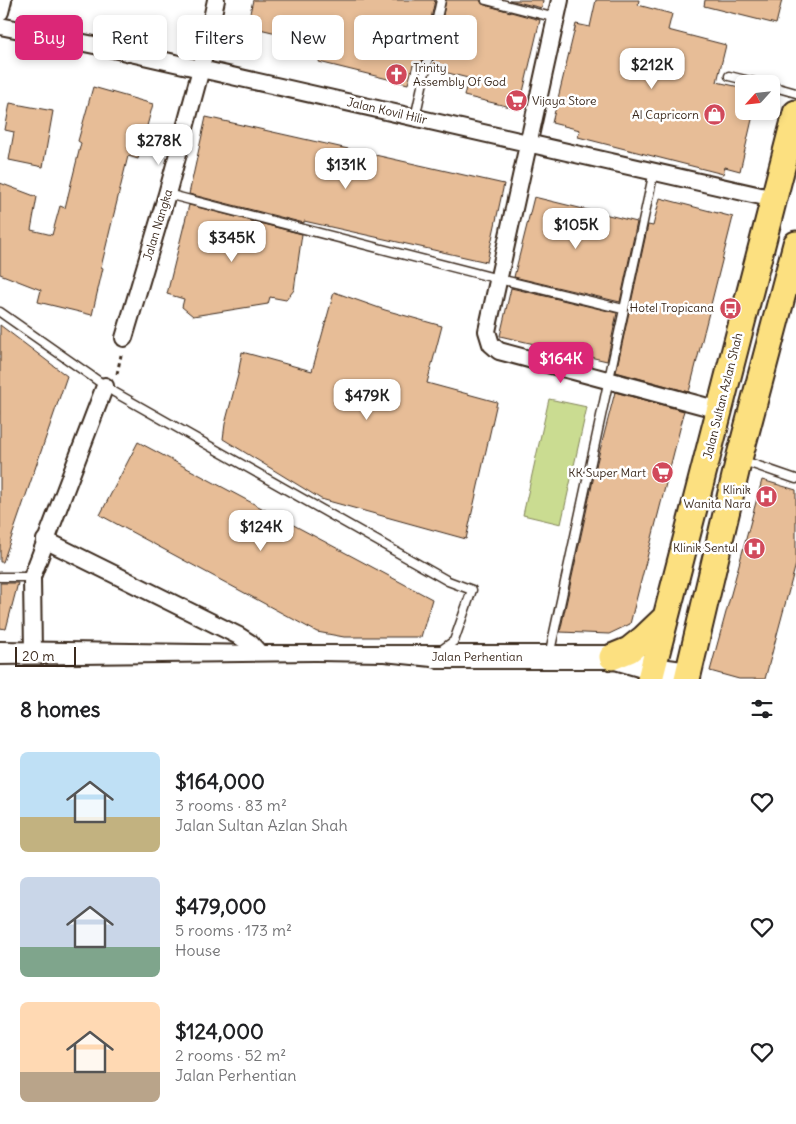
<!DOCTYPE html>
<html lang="en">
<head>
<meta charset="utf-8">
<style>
	:root { --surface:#fff; --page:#f6f6f6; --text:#202124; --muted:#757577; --accent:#db2777 }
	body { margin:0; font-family:Delius,sans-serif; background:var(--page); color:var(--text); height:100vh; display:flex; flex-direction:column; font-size:19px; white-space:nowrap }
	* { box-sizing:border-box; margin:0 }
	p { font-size:16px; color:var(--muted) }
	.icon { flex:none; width:28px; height:28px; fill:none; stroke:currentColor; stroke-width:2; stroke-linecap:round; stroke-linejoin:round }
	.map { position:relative; height:679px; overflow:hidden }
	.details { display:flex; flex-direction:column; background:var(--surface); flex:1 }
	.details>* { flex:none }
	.banner { position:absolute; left:15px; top:15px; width:500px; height:45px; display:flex; gap:10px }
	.needle { width:32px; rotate:243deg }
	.fabs { position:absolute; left:735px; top:75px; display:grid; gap:10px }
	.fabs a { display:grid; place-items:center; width:45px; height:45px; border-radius:8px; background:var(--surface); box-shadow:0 2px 8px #0003; font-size:25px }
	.scale { position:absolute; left:15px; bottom:12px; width:61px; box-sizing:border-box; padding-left:5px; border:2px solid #3b2a1e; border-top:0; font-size:14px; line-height:18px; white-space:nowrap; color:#3b2a1e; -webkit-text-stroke:4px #fff; paint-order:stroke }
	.price { position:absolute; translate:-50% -42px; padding:0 11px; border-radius:10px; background:#fff; color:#222; font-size:16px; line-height:32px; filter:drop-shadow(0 1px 2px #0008) }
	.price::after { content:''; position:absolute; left:50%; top:30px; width:15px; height:11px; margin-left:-8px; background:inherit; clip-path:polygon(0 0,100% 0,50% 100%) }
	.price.selected { background:var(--accent); color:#fff }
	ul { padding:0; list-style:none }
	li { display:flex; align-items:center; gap:15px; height:125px; padding:0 20px }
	li span { display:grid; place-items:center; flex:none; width:140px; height:100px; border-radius:8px; color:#555 }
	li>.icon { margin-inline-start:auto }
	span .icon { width:60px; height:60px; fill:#fffc; stroke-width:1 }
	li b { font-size:21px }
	h2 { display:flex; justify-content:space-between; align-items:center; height:60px; padding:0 20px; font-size:21px }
	.pill { padding:0 18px; border-radius:8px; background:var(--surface); box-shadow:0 2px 8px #0003; font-size:18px; line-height:45px }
	.pill.selected { background:var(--accent); color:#fff }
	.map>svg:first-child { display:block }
	.green { fill:#cadc91; stroke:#828358 }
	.building { fill:#e7bd97; stroke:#3b2a1e }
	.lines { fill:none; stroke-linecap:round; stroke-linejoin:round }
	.lane-casing { stroke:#3b2a1e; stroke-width:11 }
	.street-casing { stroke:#3b2a1e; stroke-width:20 }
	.secondary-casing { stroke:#3b2a1e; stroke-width:26 }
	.primary-casing { stroke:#3b2a1e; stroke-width:29 }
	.path { stroke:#3b2a1e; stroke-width:3; stroke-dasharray:4 4; stroke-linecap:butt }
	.lane { stroke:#fff; stroke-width:8 }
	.street { stroke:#fff; stroke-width:16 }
	.secondary { stroke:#fff; stroke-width:22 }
	.primary { stroke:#fce080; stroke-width:25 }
	.secondary-bridge-casing { stroke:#3b2a1e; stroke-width:26; stroke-linecap:butt }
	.secondary-bridge { stroke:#fff; stroke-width:22 }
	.labels { text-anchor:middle; stroke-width:5; stroke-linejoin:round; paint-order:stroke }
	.poi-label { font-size:12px; fill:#3b2a1e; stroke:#fff; text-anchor:end }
	.street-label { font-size:12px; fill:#3b2a1e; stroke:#fff }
</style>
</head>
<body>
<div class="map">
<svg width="796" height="679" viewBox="0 0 796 679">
	<rect width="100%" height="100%" fill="#fff"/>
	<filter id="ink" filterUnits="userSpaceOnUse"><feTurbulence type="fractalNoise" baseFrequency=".02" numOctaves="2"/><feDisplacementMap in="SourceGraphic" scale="10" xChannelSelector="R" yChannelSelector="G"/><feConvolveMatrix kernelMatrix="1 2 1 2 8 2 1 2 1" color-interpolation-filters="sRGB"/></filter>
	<g filter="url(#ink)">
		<path class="green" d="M549 399 587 407 561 524 523 515Z"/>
		<path class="building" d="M253 0H435L421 66 413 65 408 84 319 62 323 44 247 26Z
			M446 0H480L482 4 485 5 540 20 519 109 464 96 468 78 432 69Z
			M509 0H543L542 8Z
			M596 0H639L638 5 672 14 668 30 726 45 717 82 744 88V111H754L740 171 725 167 723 174 578 137 580 130 552 123 576 24 590 27Z
			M705 0H782L776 24 704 6Z
			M93 87 153 104 138 159 128 156 101 267 103 268 92 315 38 302 41 290 0 274V183L37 197 31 230 52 235 60 206 65 208 81 143 78 141Z
			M10 103 53 111 43 167 9 160 14 132 5 130Z
			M206 117 504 184 487 262 304 221V223L189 194Z
			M534 197 637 222 620 302 514 277Z
			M660 198 733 217 689 392 616 372 648 225 653 226Z
			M189 205 302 234 294 290 286 300 270 297 268 304 193 316 182 307 184 299 167 294Z
			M511 288 617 313 607 361 500 336Z
			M334 292 385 310 442 326 427 383 497 402 466 539 321 499 223 439 225 424 238 375 242 352 312 371Z
			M0 325 67 376 3 562H0Z
			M615 392 684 411 682 417H683L630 624 609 634 560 632 597 462Z
			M138 442 432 599 421 637H344L317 632 100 515Z
			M762 480 796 490V564L765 679H739L710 671Z
			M0 583H18L6 629 0 628Z"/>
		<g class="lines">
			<defs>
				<path id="lane" d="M486 0 556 18
					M729 76 762 84
					M771 86 796 93
					M415 118 441 0
					M167 194 499 279 623 309
					M0 312 114 392 448 581 472 590 454 641 440 651
					M741 460 796 479
					M0 577H32
					M549 656 654 171"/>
				<path id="street" d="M560 0 487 331 491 344 499 351 719 410
					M0 12 3 0
					M0 26 104 47 774 199
					M124 338 167 194 201 69 216 0
					M45 540 239 636 250 643 263 657
					M33 653 32 577 105 386"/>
				<path id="secondary" d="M0 653 263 657H612L653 669 689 674"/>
				<path id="primary" d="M612 657 629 650 644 638 666 617
					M650 679 796 113
					M687 679 739 459 796 244"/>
			</defs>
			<use href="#lane" class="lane-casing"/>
			<use href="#street" class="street-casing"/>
			<use href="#secondary" class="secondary-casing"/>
			<use href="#primary" class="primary-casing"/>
			<path class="path" d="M117 374 121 355"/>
			<use href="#lane" class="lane"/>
			<use href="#street" class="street"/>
			<use href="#secondary" class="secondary"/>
			<use href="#primary" class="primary"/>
			<defs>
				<path id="secondary-bridge" d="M0 677 315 673 382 674 430 679"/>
			</defs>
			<use href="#secondary-bridge" class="secondary-bridge-casing"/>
			<use href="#secondary-bridge" class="secondary-bridge"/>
		</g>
	</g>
	<defs>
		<symbol id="church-disc" viewBox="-11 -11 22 22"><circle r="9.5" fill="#d1495b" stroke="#fff"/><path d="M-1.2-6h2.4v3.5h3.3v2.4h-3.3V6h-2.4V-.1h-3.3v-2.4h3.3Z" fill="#fff"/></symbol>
		<symbol id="supermarket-disc" viewBox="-11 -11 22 22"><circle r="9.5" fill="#d1495b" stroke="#fff"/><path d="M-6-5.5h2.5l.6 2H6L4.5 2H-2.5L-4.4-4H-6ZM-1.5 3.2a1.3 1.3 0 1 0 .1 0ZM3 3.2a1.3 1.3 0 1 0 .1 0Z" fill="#fff"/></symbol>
		<symbol id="shop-disc" viewBox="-11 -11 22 22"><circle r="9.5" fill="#d1495b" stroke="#fff"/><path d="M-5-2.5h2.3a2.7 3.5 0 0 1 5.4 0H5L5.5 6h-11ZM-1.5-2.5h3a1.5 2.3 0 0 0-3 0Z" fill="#fff"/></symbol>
		<symbol id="bus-disc" viewBox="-11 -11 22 22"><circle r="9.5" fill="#d1495b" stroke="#fff"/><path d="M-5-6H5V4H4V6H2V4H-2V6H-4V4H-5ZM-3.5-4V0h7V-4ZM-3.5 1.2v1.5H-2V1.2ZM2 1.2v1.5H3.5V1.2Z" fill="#fff"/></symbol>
		<symbol id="hospital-disc" viewBox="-11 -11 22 22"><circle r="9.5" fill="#d1495b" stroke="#fff"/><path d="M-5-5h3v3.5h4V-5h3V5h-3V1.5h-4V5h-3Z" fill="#fff"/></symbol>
	</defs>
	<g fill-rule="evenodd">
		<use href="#church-disc" x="384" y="62" width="25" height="25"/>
		<use href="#supermarket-disc" x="504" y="88" width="25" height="25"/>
		<use href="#shop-disc" x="702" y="102" width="25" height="25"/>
		<use href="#bus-disc" x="718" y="296" width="25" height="25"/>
		<use href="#supermarket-disc" x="650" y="460" width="25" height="25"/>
		<use href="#hospital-disc" x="754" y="484" width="25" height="25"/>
		<use href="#hospital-disc" x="742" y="536" width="25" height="25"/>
	</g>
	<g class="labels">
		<g class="poi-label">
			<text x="413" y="72" text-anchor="start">Trinity<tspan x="413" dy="14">Assembly Of God</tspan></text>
			<text x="532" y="105" text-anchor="start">Vijaya Store</text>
			<text x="699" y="119">Al Capricorn</text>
			<text x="714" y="312">Hotel Tropicana</text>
			<text x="646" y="477">KK Super Mart</text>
			<text x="751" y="494">Klinik<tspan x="751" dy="14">Wanita Nara</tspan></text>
			<text x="738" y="552">Klinik Sentul</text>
		</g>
		<g class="street-label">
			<text transform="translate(387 111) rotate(13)" y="4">Jalan Kovil Hilir</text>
			<text transform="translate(158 225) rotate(-73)" y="4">Jalan Nangka</text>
			<text transform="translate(723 396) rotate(-76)" y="4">Jalan Sultan Azlan Shah</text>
			<text x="477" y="661">Jalan Perhentian</text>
		</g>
	</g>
</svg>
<div class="fabs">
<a><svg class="needle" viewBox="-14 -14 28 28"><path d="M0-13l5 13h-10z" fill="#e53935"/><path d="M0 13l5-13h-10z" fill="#757577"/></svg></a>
</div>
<div class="scale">20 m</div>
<b class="price" style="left:652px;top:90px">$212K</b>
<b class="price" style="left:159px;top:166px">$278K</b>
<b class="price" style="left:346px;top:190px">$131K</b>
<b class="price" style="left:576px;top:250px">$105K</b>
<b class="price" style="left:232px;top:263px">$345K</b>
<b class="price selected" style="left:561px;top:384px">$164K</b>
<b class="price" style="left:367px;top:421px">$479K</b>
<b class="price" style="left:261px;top:552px">$124K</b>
<div class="banner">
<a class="pill selected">Buy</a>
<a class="pill">Rent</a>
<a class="pill">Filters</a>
<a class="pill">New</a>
<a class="pill">Apartment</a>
</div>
</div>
<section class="details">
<h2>8 homes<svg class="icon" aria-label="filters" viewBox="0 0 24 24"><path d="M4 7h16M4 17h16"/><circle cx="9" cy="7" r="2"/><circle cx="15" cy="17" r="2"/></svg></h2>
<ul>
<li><span style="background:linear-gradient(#bfe0f5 65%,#c2b280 0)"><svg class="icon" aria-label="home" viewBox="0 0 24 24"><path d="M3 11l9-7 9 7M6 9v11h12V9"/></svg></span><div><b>$164,000</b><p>3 rooms · 83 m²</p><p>Jalan Sultan Azlan Shah</p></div><svg class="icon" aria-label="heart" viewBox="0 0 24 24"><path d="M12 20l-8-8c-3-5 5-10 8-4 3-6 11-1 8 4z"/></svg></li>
<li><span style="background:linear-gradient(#c9d6e8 70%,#7fa58c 0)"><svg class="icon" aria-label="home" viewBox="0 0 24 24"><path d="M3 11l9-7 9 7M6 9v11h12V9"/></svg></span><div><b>$479,000</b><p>5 rooms · 173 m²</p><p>House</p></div><svg class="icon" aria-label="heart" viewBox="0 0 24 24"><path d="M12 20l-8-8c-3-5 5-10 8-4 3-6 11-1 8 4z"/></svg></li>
<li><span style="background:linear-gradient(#ffd9b3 70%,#b9a48a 0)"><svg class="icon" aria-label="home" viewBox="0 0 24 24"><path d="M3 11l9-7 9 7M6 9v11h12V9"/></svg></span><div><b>$124,000</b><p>2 rooms · 52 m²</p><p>Jalan Perhentian</p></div><svg class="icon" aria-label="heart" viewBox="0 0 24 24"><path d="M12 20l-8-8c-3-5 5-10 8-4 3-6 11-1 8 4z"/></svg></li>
</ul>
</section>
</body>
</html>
